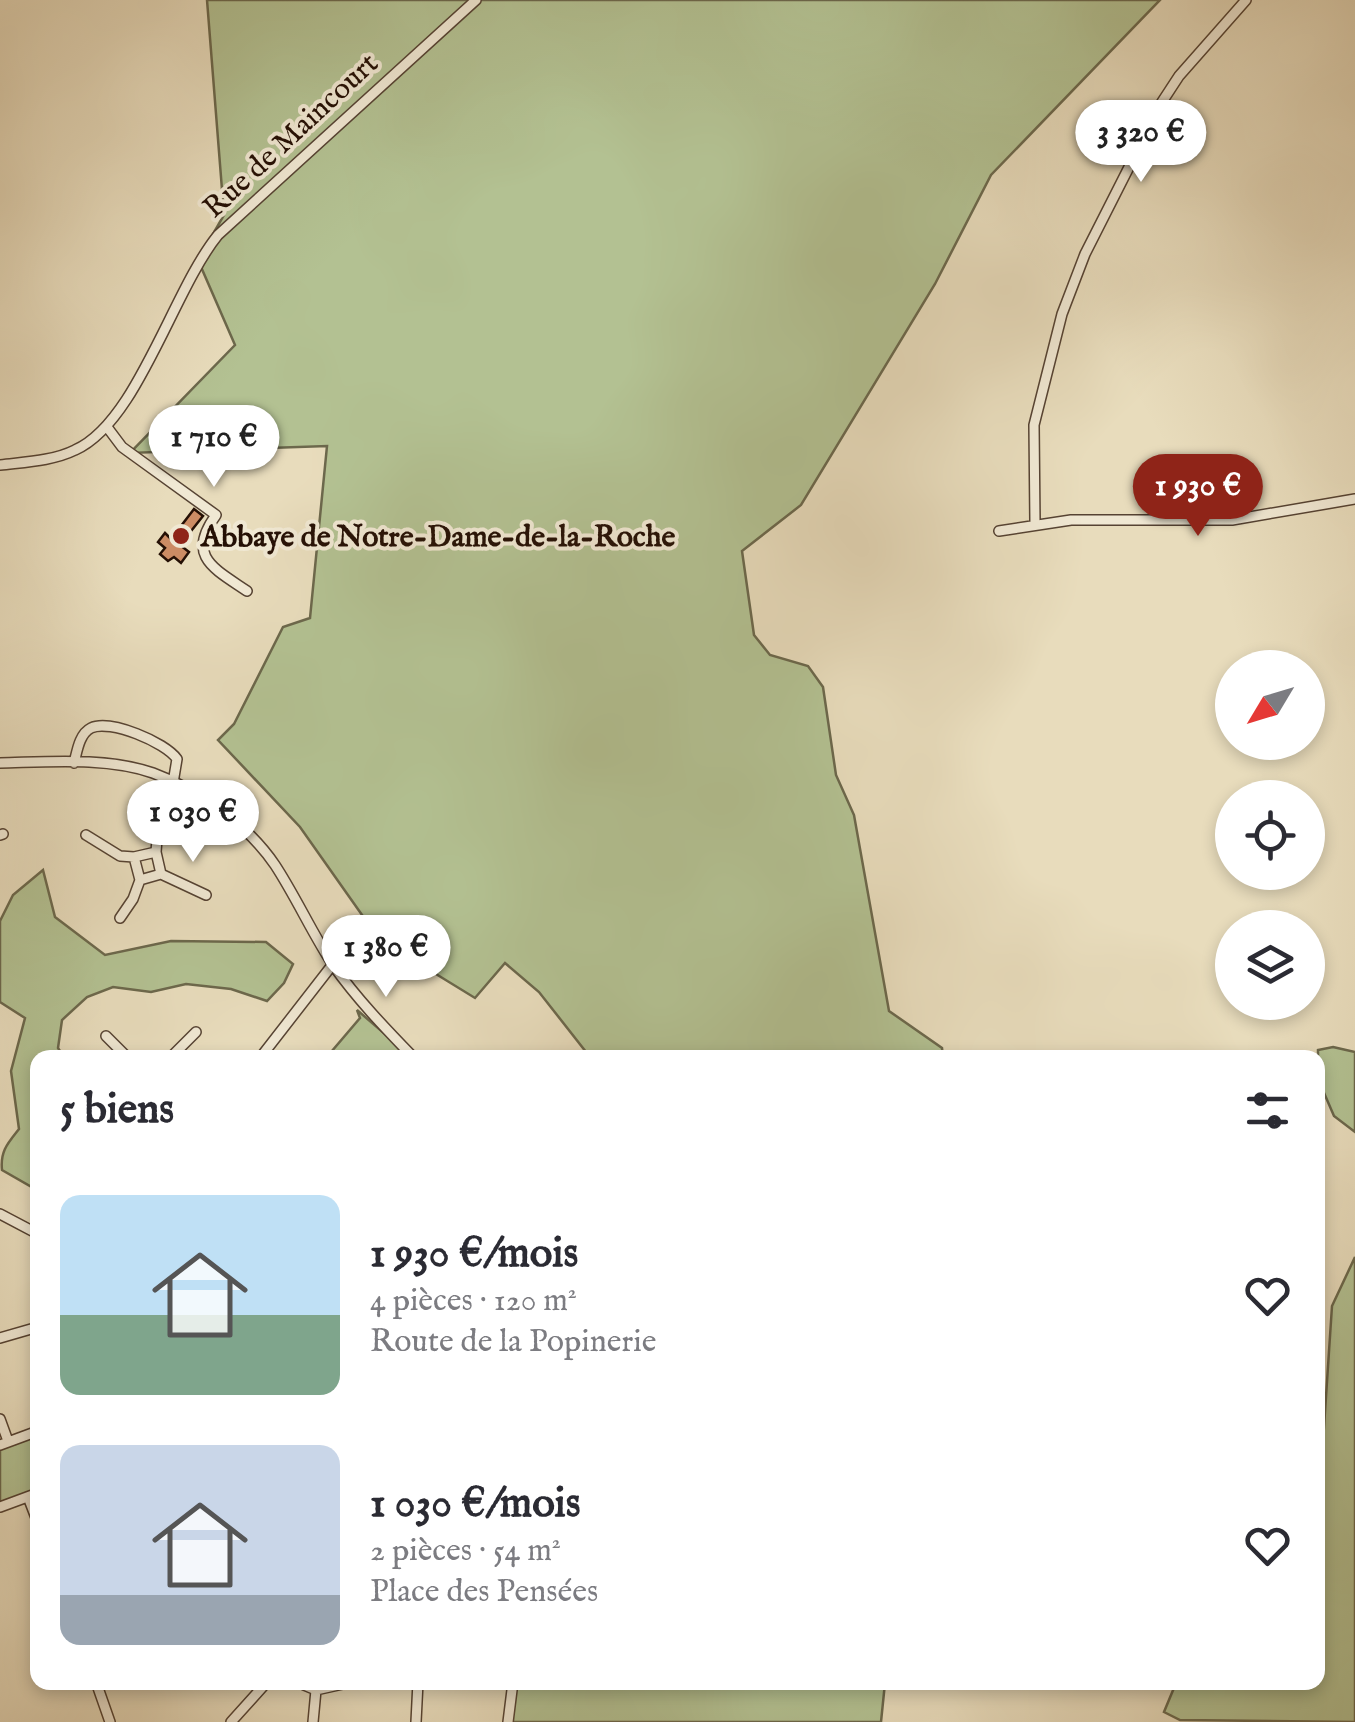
<!DOCTYPE html>
<html lang="fr">
<head>
<meta charset="utf-8">
<style>
	:root { --surface:#fff; --page:#f2f2f3; --text:#2b2b33; --muted:#7c7c81; --accent:#8f2418 }
	body { margin:0; font-family:"IM FELL English",serif; background:var(--page); color:var(--text); height:100vh; display:flex; flex-direction:column; font-size:38px; white-space:nowrap }
	* { box-sizing:border-box; margin:0 }
	p { font-size:32px; color:var(--muted) }
	.icon { flex:none; width:55px; height:55px; fill:none; stroke:currentColor; stroke-width:2; stroke-linecap:round; stroke-linejoin:round }
	.map { position:relative; flex:1; overflow:hidden }
	.panel { position:absolute; left:30px; top:1050px; width:1295px; height:640px; display:flex; flex-direction:column; background:var(--surface); border-radius:20px; box-shadow:0 5px 15px #0003 }
	.panel>* { flex:none }
	.needle { width:65px; rotate:232deg }
	.buttons { position:absolute; left:1215px; top:650px; display:grid; gap:20px }
	.buttons a { display:grid; place-items:center; width:110px; height:110px; border-radius:50%; background:var(--surface); box-shadow:0 5px 15px #0003; font-size:50px }
	.price { position:absolute; translate:-50% -85px; padding:0 22px; border-radius:35px; background:#fff; color:#222; font-size:32px; line-height:65px; filter:drop-shadow(0 2px 5px #0008) }
	.price::after { content:''; position:absolute; left:50%; top:60px; width:30px; height:22px; margin-left:-15px; background:inherit; clip-path:polygon(0 0,100% 0,50% 100%) }
	.price.on { background:var(--accent); color:#fff }
	ul { padding:0; list-style:none }
	li { display:flex; align-items:center; gap:30px; height:250px; padding:0 30px }
	li span { display:grid; place-items:center; flex:none; width:280px; height:200px; border-radius:20px; color:#555 }
	li>.icon { margin-inline-start:auto }
	span .icon { width:120px; height:120px; fill:#fffc; stroke-width:1 }
	li b { font-size:42px }
	h2 { display:flex; justify-content:space-between; align-items:center; height:120px; padding:0 30px; font-size:42px }
	.map>svg:first-child { display:block }
	.green { fill:#b3c192; stroke:#6c684c; stroke-width:2.5 }
	.building { fill:#cc8c64; stroke:#251005; stroke-width:2.5 }
	.lines { fill:none; stroke-linecap:round; stroke-linejoin:round }
	.minor-casing { stroke:#564333; stroke-width:12 }
	.minor { stroke:#f0e8d3; stroke-width:9 }
	.poi-dot { fill:#8f2418; stroke:#f0e8d3; stroke-width:4 }
	.labels { text-anchor:middle; stroke-width:8; stroke-linejoin:round; paint-order:stroke }
	.street-label { font-size:30px; fill:#251005; stroke:#f0e8d3 }
	.poi-label { font-size:30px; font-weight:bold; fill:#251005; stroke:#f0e8d3; text-anchor:start }
</style>
</head>
<body>
<div class="map">
<svg width="1355" height="1722" viewBox="0 0 1355 1722">
	<rect width="100%" height="100%" fill="#e8dcbc"/>
	<filter id="stains"><feTurbulence type="fractalNoise" baseFrequency=".002" numOctaves="4"/><feColorMatrix values="0 0 0 0 .2 0 0 0 0 .09 0 0 0 0 .02 0 0 0 .5 -.17"/></filter>
	<radialGradient id="worn" r=".72"><stop offset=".6" stop-color="#630" stop-opacity="0"/><stop offset="1" stop-color="#630" stop-opacity=".3"/></radialGradient>
	<path class="green" d="M207 0H1160L991 175 935 284 801 505 742 551 754 635 770 655 808 666 823 687 836 775 854 815 889 1011 942 1048 943 1057H590L539 992 505 963 475 998 379 939 300 827 218 740 234 724 283 627 310 618 327 446 130 453 235 345 198 260 224 215Z
		M43 870 55 917 105 955 171 941 266 942 293 964 284 983 267 1001 231 989 186 984 151 992 113 987 87 997 62 1020 58 1048 64 1057 38 1058 37 1190 2 1170C0 1151 8 1143 19 1129L11 1071 25 1018 0 1002V921L13 895Z
		M357 1010 413 1058H326L360 1018Z
		M1333 1047 1355 1052V1132L1334 1116 1318 1079V1050Z
		M1355 1257V1722L1180 1720 1164 1712 1176 1683 1318 1682V1465L1322 1457 1332 1306Z
		M37 1434V1489L0 1503V1448Z
		M515 1683H885L881 1722H512Z"/>
	<path class="building" d="M194 509 203 516 180 545 189 552 181 563 174 557 168 561 160 554 165 548 158 542 165 533 171 539Z"/>
	<g class="lines">
		<defs>
			<path id="minor" d="M107 427 122 447 216 515C186 556 213 568 247 591
				M0 465C24 462 53 461 75 450 137 423 173 290 218 235L476 0
				M1035 523 1034 425 1062 314 1085 254 1162 102 1179 76 1246 0
				M999 531 1071 520H1232L1355 499
				M0 763C48 762 107 757 153 773 199 790 248 825 275 865 296 897 312 933 333 965 357 999 385 1028 414 1058
				M74 763C77 752 79 734 91 728 110 719 165 742 177 759L173 783 159 812 156 852
				M0 835 3 834
				M86 835 120 856 134 857
				M140 880 161 874 206 895
				M120 918 133 899 140 880 134 857 156 852 161 874
				M106 1036 128 1058
				M170 1058 196 1032
				M260 1058 333 964
				M0 1214 38 1234
				M0 1338 38 1327
				M0 1419 8 1441
				M0 1445 38 1431
				M28 1497 38 1523
				M0 1507 38 1493
				M96 1682 110 1722
				M297 1682 316 1690 352 1682
				M231 1722 267 1682
				M313 1722 316 1690
				M416 1722 418 1682
				M508 1722 513 1682"/>
		</defs>
		<use href="#minor" class="minor-casing"/>
		<use href="#minor" class="minor"/>
	</g>
	<circle class="poi-dot" cx="181" cy="536" r="10"/>
	<g class="labels">
		<g class="street-label">
			<text transform="translate(290 135) rotate(-43)" y="10">Rue de Maincourt</text>
		</g>
		<g class="poi-label">
			<text x="201" y="546">Abbaye de Notre-Dame-de-la-Roche</text>
		</g>
	</g>
	<rect width="100%" height="100%" filter="url(#stains)"/>
	<rect width="100%" height="100%" fill="url(#worn)"/>
</svg>
<div class="buttons">
<a><svg class="needle" viewBox="-14 -14 28 28"><path d="M0-13l5 13h-10z" fill="#e53935"/><path d="M0 13l5-13h-10z" fill="#7c7c81"/></svg></a>
<a><svg class="icon" aria-label="locate" viewBox="0 0 24 24"><circle cx="12" cy="12" r="6"/><path d="M12 2v4M12 18v4M2 12h4M18 12h4"/></svg></a>
<a><svg class="icon" aria-label="layers" viewBox="0 0 24 24"><path d="M12 4l9 5-9 5-9-5zM3 14l9 5 9-5"/></svg></a>
</div>
<b class="price" style="left:1141px;top:185px">3 320 €</b>
<b class="price" style="left:214px;top:490px">1 710 €</b>
<b class="price on" style="left:1198px;top:539px">1 930 €</b>
<b class="price" style="left:193px;top:865px">1 030 €</b>
<b class="price" style="left:386px;top:1000px">1 380 €</b>
<section class="panel">
<h2>5 biens<svg class="icon" aria-label="filters" viewBox="0 0 24 24"><path d="M4 7h16M4 17h16"/><circle cx="9" cy="7" r="2"/><circle cx="15" cy="17" r="2"/></svg></h2>
<ul>
<li><span style="background:linear-gradient(#bfe0f5 60%,#7fa58c 0)"><svg class="icon" aria-label="home" viewBox="0 0 24 24"><path d="M3 11l9-7 9 7M6 9v11h12V9"/></svg></span><div><b>1 930 €/mois</b><p>4 pièces · 120 m²</p><p>Route de la Popinerie</p></div><svg class="icon" aria-label="heart" viewBox="0 0 24 24"><path d="M12 20l-8-8c-3-5 5-10 8-4 3-6 11-1 8 4z"/></svg></li>
<li><span style="background:linear-gradient(#c9d6e8 75%,#9aa5b1 0)"><svg class="icon" aria-label="home" viewBox="0 0 24 24"><path d="M3 11l9-7 9 7M6 9v11h12V9"/></svg></span><div><b>1 030 €/mois</b><p>2 pièces · 54 m²</p><p>Place des Pensées</p></div><svg class="icon" aria-label="heart" viewBox="0 0 24 24"><path d="M12 20l-8-8c-3-5 5-10 8-4 3-6 11-1 8 4z"/></svg></li>
</ul>
</section>
</div>
</body>
</html>
